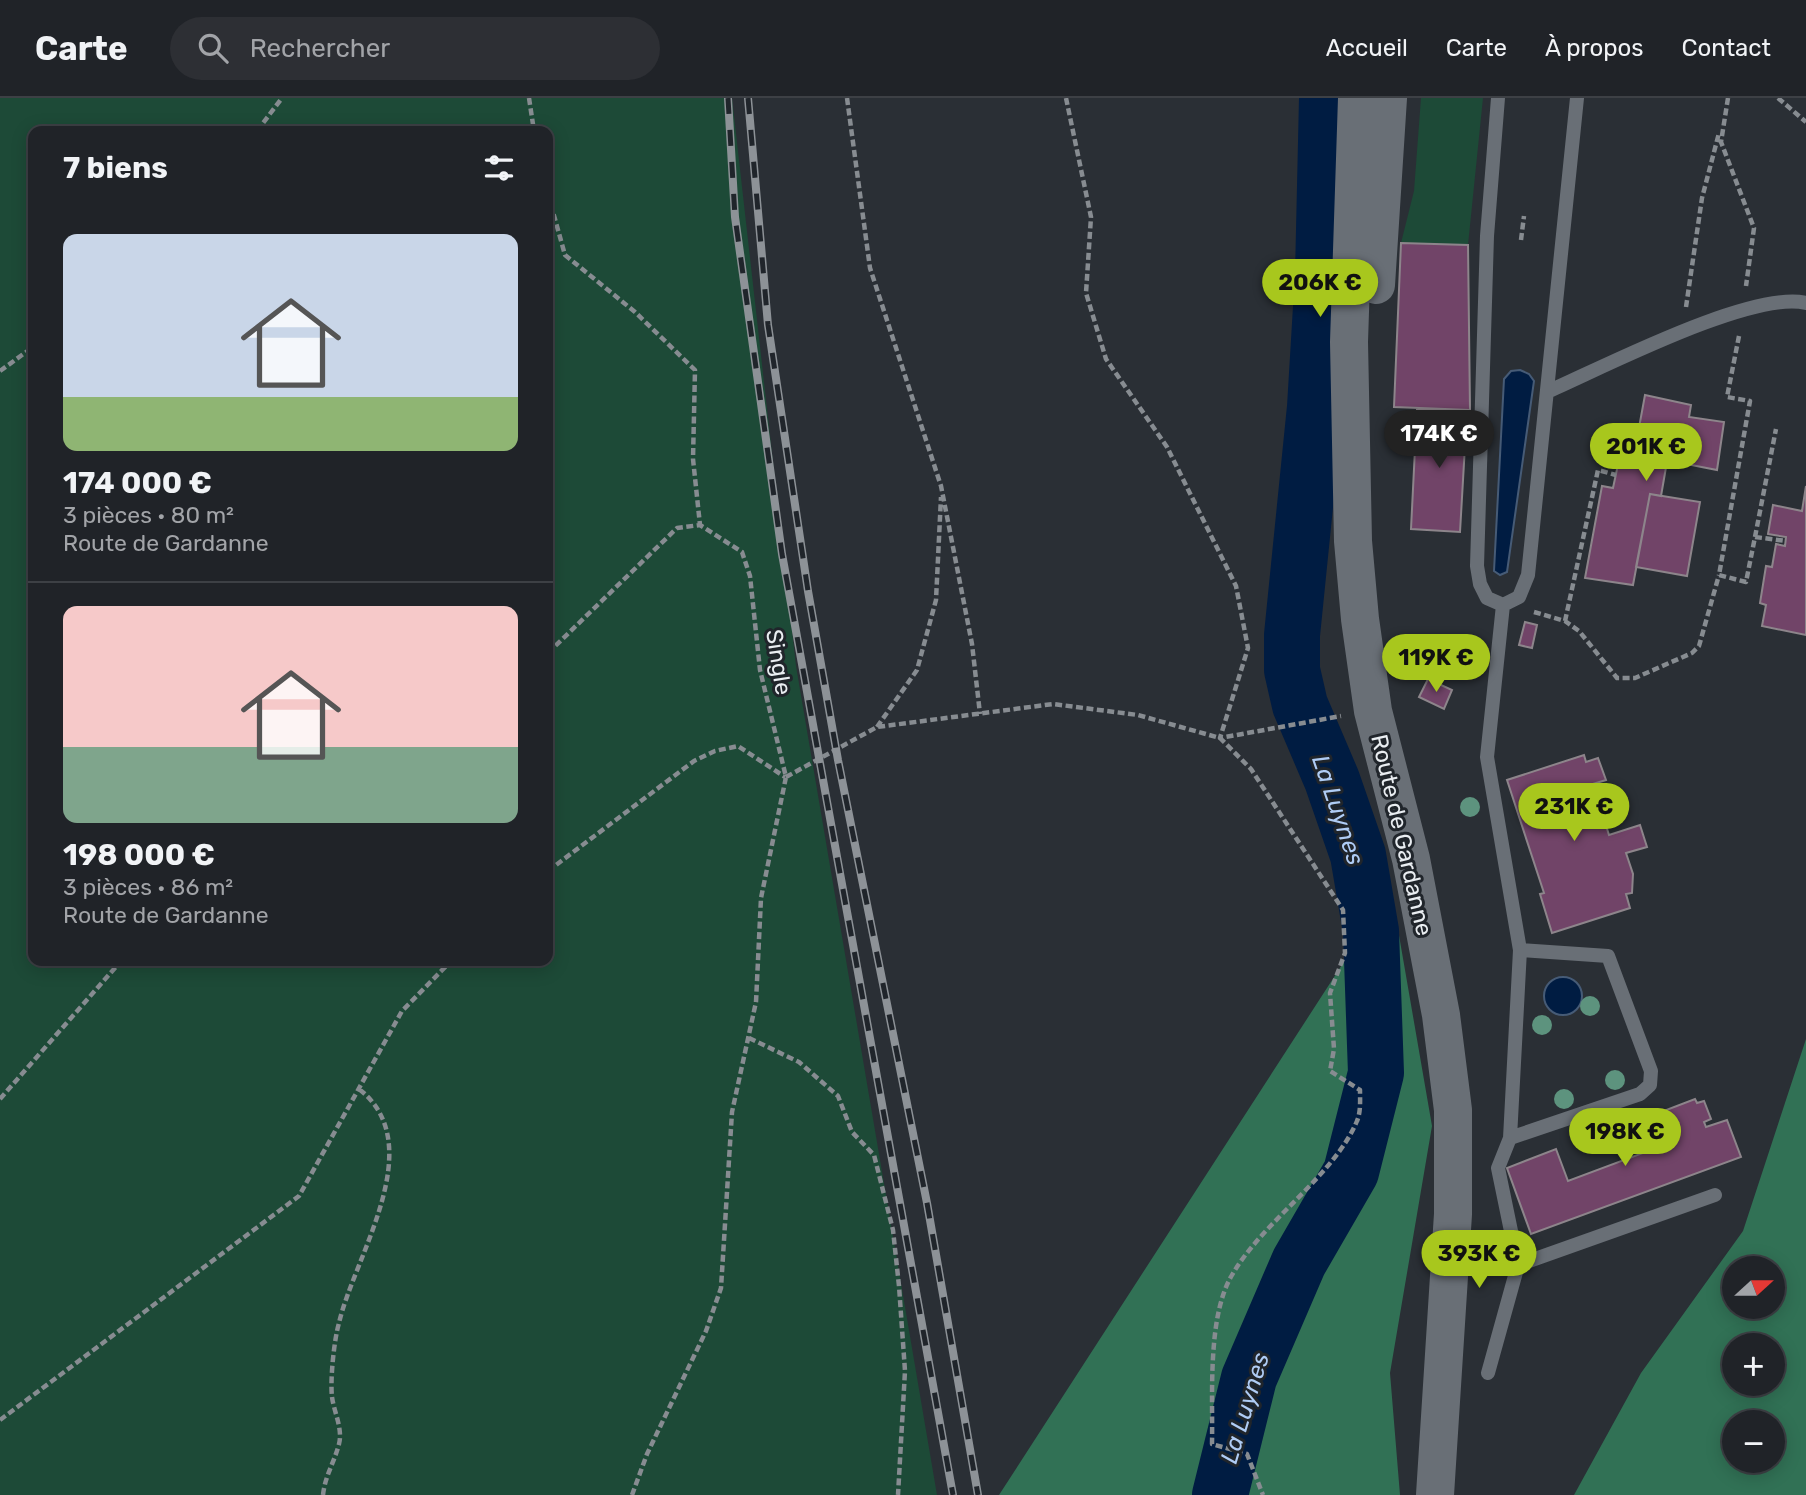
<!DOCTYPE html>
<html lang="fr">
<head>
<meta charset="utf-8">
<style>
	:root { --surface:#202328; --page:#2d2f34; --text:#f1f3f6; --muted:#a2a4a8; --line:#3d4045; --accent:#a8c71d }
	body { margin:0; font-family:Rubik,sans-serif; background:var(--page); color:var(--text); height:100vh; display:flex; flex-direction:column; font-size:26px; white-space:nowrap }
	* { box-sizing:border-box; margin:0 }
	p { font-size:23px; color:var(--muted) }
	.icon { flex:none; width:38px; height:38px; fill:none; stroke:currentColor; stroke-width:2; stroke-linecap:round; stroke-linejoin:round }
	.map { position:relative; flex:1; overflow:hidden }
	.panel { position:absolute; left:28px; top:28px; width:525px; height:840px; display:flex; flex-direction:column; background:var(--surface); border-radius:14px; box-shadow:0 4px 18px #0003,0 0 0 2px var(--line) }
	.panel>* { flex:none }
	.needle { width:46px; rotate:69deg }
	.controls { position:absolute; left:1722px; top:1158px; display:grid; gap:14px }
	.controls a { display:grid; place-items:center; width:63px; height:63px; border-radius:50%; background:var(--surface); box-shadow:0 4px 18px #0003,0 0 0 2px var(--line); font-size:35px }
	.price { position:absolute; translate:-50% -60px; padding:0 16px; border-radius:24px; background:var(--accent); color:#111; font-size:23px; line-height:46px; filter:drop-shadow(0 2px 4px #0008) }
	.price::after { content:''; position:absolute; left:50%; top:42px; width:21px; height:16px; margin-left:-10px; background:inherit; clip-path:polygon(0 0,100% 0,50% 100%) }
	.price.on { background:#222; color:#fff }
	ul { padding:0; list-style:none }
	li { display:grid; align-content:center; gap:14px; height:371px; padding:0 35px }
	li+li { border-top:2px solid var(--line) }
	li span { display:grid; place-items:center; height:217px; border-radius:14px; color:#555 }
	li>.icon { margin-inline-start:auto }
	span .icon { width:126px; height:126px; fill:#fffc; stroke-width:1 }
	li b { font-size:30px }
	h2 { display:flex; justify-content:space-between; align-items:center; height:84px; padding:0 35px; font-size:30px }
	header { display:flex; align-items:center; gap:42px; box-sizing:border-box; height:98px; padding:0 35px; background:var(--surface); border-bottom:2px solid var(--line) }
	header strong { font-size:33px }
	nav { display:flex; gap:38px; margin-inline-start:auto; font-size:24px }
	.search { width:490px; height:63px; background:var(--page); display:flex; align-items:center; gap:18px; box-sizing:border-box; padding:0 24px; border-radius:38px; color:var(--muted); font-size:26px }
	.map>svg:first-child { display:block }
	.green { fill:#1d4a37; fill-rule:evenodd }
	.forest { fill:#317155; fill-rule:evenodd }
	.water { fill:#001c42; stroke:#465b76; stroke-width:2 }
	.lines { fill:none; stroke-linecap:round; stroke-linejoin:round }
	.river { stroke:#001c42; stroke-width:56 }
	.building { fill:#714468; stroke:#8d858b; stroke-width:2 }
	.path { stroke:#878c91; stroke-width:4.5; stroke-dasharray:7 3.5; stroke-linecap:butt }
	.service { stroke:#696f76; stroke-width:14 }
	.secondary { stroke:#696f76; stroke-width:38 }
	.rail-casing { stroke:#8d9297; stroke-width:8 }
	.rail { stroke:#20252b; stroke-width:5; stroke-dasharray:16; stroke-linecap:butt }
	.tree { fill:#5d937e }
	.labels { text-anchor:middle; stroke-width:6; stroke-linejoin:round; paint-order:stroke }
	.street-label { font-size:23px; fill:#e9edf1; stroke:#20252b }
	.water-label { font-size:24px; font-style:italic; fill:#afccf5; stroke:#20252b }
</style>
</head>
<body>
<header>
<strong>Carte</strong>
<div class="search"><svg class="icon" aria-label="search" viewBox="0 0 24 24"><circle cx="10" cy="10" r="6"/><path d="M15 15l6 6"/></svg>Rechercher</div>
<nav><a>Accueil</a><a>Carte</a><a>À propos</a><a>Contact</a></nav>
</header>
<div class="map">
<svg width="1806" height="1397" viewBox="0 0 1806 1397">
	<rect width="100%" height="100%" fill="#2a2f35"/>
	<path class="green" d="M0 0H732L796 568 937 1397H0ZM33 33H548V863H33Z
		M1421 0H1483L1468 147 1401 145 1414 93Z"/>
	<path class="forest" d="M1391 791 1432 1028 1390 1275 1400 1397H999Z
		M1806 941V1397H1574L1641 1275 1743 1133ZM1734 1171H1773V1209H1734ZM1734 1248H1773V1286H1734ZM1734 1325H1773V1363H1734Z"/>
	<path class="water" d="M1520 272 1529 276 1534 283 1507 474 1500 477 1494 473 1504 281 1511 273Z
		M1544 898a19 19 0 1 1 38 0a19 19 0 1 1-38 0Z"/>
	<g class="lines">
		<path class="river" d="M1220 1397 1249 1280 1299 1164 1351 1074 1376 975 1371 833 1358 757 1332 682 1300 607 1292 572V537L1315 309 1323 176 1327 0"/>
	</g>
	<path class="building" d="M1401 145 1468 147 1470 312 1394 309Z
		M1645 297 1691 307 1689 319 1724 324 1717 372 1681 365 1683 355 1669 352 1661 398 1650 396 1633 487 1585 480 1602 388 1613 390 1623 343 1636 346Z
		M1417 311 1467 313 1460 434 1411 431Z
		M1806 388V537L1762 528 1766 507 1760 505 1766 468 1772 469 1776 446 1785 448 1786 439 1768 436 1773 407 1802 413Z
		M1650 396 1700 404 1687 478 1636 469Z
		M1525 524 1537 527 1532 550 1519 547Z
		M1428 581 1452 592 1444 611 1419 599Z
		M1584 657 1586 664 1598 660 1606 682 1593 686 1609 737 1640 727 1647 749 1626 755 1633 776 1632 795 1626 796 1630 810 1552 835 1540 796 1544 795 1507 682Z
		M1695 1001 1697 1005 1704 1003 1711 1021 1704 1024 1706 1029 1727 1022 1741 1059 1531 1136 1507 1070 1556 1051 1568 1083 1651 1052 1640 1022Z"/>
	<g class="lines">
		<path class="path" d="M529 0 534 33
			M847 0 870 170 941 388 972 546 980 616
			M1066 0 1091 119 1086 195 1106 261 1167 349 1236 488 1248 550 1220 640 1341 618
			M1728 0 1721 44 1754 130 1746 188
			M1778 0 1806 24
			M257 33 282 0
			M548 96 565 157 635 214 695 272 693 361 700 427
			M1521 142 1524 118
			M1686 209 1702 100 1719 35
			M1739 238 1727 299 1750 303 1719 477 1746 484 1755 439 1786 443
			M0 273 33 249
			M1755 439 1776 331
			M1534 514 1565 523 1579 533 1617 580H1635L1692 555 1699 548 1719 477
			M1565 523 1598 372 1616 377
			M548 555 677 430 700 427 742 454 750 478 760 572 786 679 761 800 756 904 732 1014 721 1190 706 1233 647 1356 632 1397
			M877 629 917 572 936 502 941 399
			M786 679 877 629 1053 606 1138 617 1220 640 1251 671 1343 812 1345 855 1330 895 1334 951 1330 973 1360 992C1360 1001 1361 1014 1357 1023 1334 1078 1263 1123 1232 1177 1207 1219 1213 1298 1212 1346L1247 1356 1263 1397
			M548 773 694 663 715 653 738 648 785 679
			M749 940 799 964 838 998 852 1034 874 1057 893 1132 899 1188 905 1273 898 1397
			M0 1001 121 863
			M0 1322 299 1098 402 913 451 863
			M323 1397C325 1378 334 1365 339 1346 343 1331 334 1314 332 1299 330 1282 334 1242 339 1225 354 1159 431 1047 359 991"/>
		<path class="service" d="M1498 0 1487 138 1477 468 1480 486 1487 500 1503 507 1487 659 1520 852
			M1547 294C1602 270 1752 192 1806 205
			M1503 507 1519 499 1528 477 1577 0
			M1510 1040 1640 996 1650 987 1651 973 1608 858 1520 852 1510 1040 1498 1070 1518 1167
			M1488 1275 1518 1167 1715 1097"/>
		<path class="secondary" d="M1357 0 1349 244 1353 443 1360 521 1373 613 1411 761 1441 917 1453 1012V1116L1435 1397
			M1376 187 1388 0"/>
		<defs>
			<path id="rail" d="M728 0 735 119 782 456 953 1397
				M748 0 768 227 808 493 838 662 927 1105 978 1397"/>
		</defs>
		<use href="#rail" class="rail-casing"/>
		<use href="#rail" class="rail"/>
	</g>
	<g class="tree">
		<circle cx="1470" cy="709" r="10"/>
		<circle cx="1590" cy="908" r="10"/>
		<circle cx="1542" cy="927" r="10"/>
		<circle cx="1615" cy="982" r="10"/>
		<circle cx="1564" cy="1001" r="10"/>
	</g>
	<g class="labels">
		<g class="street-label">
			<text transform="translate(779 564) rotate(81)" y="8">Single</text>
			<text transform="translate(1402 737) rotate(77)" y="8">Route de Gardanne</text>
		</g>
		<g class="water-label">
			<text transform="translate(1338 712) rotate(71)" y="8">La Luynes</text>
			<text transform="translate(1245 1310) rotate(-73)" y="8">La Luynes</text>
		</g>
	</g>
</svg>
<div class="controls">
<a><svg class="needle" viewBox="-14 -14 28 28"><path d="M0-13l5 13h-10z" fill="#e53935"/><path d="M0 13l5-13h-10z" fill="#a2a4a8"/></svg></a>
<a>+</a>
<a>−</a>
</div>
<b class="price" style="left:1320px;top:221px">206K €</b>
<b class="price on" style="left:1439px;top:372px">174K €</b>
<b class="price" style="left:1646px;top:385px">201K €</b>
<b class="price" style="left:1436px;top:596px">119K €</b>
<b class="price" style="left:1574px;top:745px">231K €</b>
<b class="price" style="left:1625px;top:1070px">198K €</b>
<b class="price" style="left:1479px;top:1192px">393K €</b>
<section class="panel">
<h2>7 biens<svg class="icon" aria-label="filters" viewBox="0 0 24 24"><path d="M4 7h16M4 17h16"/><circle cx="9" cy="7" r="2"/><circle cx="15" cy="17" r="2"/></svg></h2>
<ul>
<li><span style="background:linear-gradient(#c9d6e8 75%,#8fb573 0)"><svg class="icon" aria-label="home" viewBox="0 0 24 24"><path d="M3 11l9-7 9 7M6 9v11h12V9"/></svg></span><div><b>174 000 €</b><p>3 pièces · 80 m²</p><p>Route de Gardanne</p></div></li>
<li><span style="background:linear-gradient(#f6c9c9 65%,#7fa58c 0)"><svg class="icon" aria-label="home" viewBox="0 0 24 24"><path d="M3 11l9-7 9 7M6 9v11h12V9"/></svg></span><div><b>198 000 €</b><p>3 pièces · 86 m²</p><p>Route de Gardanne</p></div></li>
</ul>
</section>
</div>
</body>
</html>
